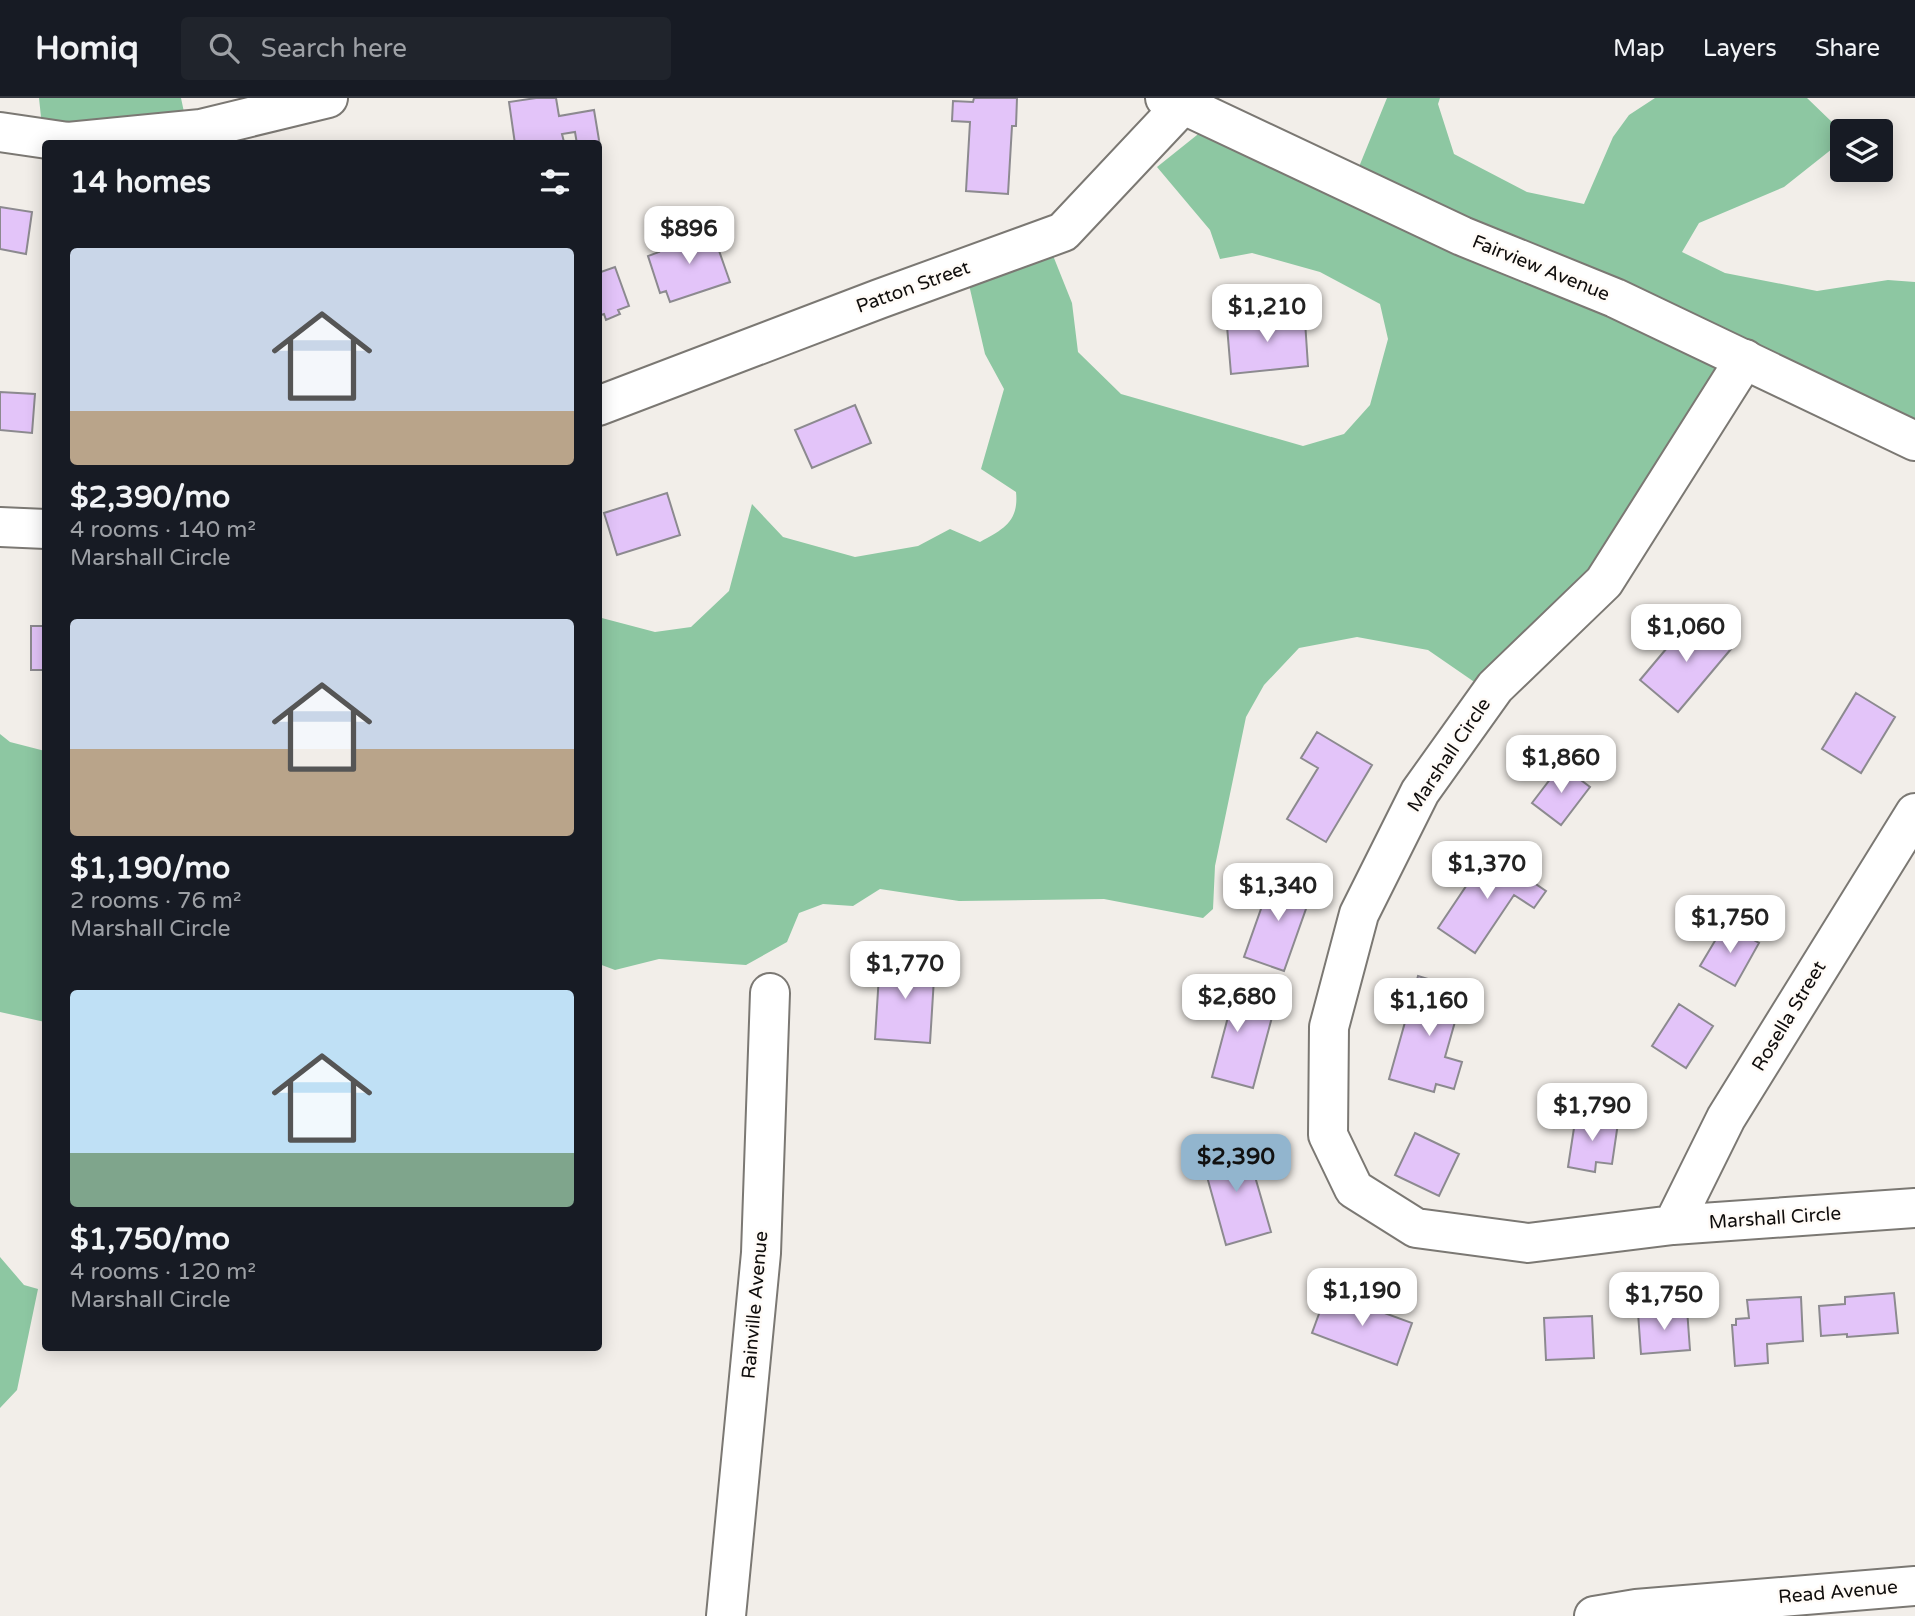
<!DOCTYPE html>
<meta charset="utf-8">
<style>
body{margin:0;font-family:"Varela Round",sans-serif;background:#20242c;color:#f1f3f6;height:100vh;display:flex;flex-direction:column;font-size:26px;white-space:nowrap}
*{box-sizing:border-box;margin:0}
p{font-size:23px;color:#9ea1a6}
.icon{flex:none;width:38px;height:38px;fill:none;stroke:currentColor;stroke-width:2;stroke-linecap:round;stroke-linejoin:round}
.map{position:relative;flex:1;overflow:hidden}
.sheet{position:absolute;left:42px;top:42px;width:560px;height:1211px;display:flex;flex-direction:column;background:#171b24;border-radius:7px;box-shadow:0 4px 18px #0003}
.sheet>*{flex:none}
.buttons{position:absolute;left:1830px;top:21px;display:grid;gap:14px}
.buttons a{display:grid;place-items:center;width:63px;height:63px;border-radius:7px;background:#171b24;box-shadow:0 4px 18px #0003;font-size:35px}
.price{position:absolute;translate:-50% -60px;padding:0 16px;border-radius:14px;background:#fff;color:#222;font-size:23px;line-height:46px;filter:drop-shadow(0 2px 4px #0008)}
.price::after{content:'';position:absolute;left:50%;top:42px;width:21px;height:16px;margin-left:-10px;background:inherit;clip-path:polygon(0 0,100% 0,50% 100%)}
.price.selected{background:#92b5ce;color:#111}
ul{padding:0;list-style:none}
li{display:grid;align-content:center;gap:14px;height:371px;padding:0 28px}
li span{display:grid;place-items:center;height:217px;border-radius:7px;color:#555}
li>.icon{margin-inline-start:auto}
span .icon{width:126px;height:126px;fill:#fffc;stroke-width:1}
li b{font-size:30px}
h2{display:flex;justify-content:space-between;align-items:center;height:84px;padding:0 28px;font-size:30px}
header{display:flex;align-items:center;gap:42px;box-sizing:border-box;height:98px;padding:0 35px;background:#171b24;border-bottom:2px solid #363941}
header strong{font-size:33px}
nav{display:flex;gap:38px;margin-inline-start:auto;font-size:24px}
.search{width:490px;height:63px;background:#20242c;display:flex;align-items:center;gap:18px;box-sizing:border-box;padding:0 24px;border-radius:7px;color:#9ea1a6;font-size:26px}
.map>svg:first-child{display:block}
</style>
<header>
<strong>Homiq</strong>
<div class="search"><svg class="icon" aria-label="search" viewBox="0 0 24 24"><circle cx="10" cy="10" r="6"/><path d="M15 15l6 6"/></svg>Search here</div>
<nav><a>Map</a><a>Layers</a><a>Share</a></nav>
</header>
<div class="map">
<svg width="1915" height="1518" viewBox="0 0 1915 1518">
<rect width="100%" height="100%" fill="#f2eee9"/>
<path fill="#8dc7a2" d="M39,0H181L188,33L43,38Z
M1153,0H1218L1209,25L1352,86L1387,0H1440L1438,6L1454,56L1527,94L1584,106L1613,39L1629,17L1655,0H1807L1834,26L1837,47L1784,89L1699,125L1682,154L1725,175L1817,193L1888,182L1915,184V342L1754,266L1607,489L1486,592L1428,552L1357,539L1299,550L1264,587L1246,619L1215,768L1213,811L1203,820L1104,801L959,803L880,791L853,808L823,806L799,815L787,844L746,867L659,861L615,872L599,866L598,519L655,534L691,529L729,493L752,406L783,439L855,459L918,448L950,431L980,444C1004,431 1019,423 1016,394L981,371L1004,291L985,256L967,178L1048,145L1072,205L1078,254L1121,296L1303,348L1344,336L1370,307L1388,241L1380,206L1320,174L1252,155L1220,161L1210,132L1157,69L1197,37L1205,27Z
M0,636L10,644L45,653V924L0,914Z
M0,1159L24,1187L38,1191L17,1292L0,1310Z"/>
<path fill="#e3c4f9" stroke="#8c8a8f" stroke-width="2" d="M536,0H556L559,18L594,12L600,48L598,46H577L575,34L562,36L564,44L515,46L509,4Z
M974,0H1017L1016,28H1012L1008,96L966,93L970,24L952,23L953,3L973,4Z
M0,109L32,114L26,156L0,151Z
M711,130L730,184L670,204L666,193L660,195L648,158L659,154L657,149Z
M615,169L629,208L618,212L620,216L606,222L604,216L598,218V175Z
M1283,214L1284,225L1305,223L1308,268L1231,276L1227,228L1249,226L1248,217Z
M0,294L35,296L32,335L0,332Z
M855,307L871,345L812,370L795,332Z
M667,395L680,437L617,457L604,415Z
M1693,519L1731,551L1678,614L1640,582Z
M31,528H46V572H31Z
M1856,595L1895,619L1861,675L1822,651Z
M1317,634L1372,667L1326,744L1287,721L1318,670L1301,660Z
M1561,667L1590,689L1561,727L1532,705Z
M1489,754L1546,793L1534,810L1514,797L1475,855L1438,830Z
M1273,777L1313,791L1284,873L1244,859Z
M1725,826L1759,845L1735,888L1700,868Z
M880,861L935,864L930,945L875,941Z
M1418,878L1464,892L1445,959L1462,964L1454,991L1436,986L1434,994L1389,981Z
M1196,887L1275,908L1253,990L1212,979L1228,919L1191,909Z
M1679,906L1713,928L1686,970L1652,948Z
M1576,1017L1618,1025L1612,1066L1596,1064L1595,1074L1568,1069Z
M1415,1035L1459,1056L1439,1098L1395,1077Z
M1245,1044L1271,1134L1226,1147L1201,1057Z
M1327,1194L1412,1225L1397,1267L1312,1235Z
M1894,1195L1898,1235L1847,1239V1236L1821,1238L1819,1208L1845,1206V1199Z
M1801,1199L1803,1243L1767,1246L1768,1265L1735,1268L1732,1227H1736V1221L1749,1220L1747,1202Z
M1687,1211L1690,1252L1641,1256L1638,1215Z
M1592,1218L1594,1260L1546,1262L1544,1220Z"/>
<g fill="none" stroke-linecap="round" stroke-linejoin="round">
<g stroke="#7b7873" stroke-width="42">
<path id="minor" d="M0,34L68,44L201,31L328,0
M1745,261L1604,484L1495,589L1420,694L1359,816L1329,929L1328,1037L1354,1091L1416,1130L1528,1145L1673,1127L1915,1110
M598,308L879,201L1063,134L1189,0
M0,429L46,431
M1673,1127L1726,1020L1915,715
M726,1518L761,1155L770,895"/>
</g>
<g stroke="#7b7873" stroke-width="42">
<path id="tertiary" d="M1594,1518L1636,1511L1915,1488"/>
</g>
<g stroke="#7b7873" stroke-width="42">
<path id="secondary" d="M1165,0L1184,7L1462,138L1615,200L1915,343"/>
</g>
<use href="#minor" stroke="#fff" stroke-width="38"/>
<use href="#tertiary" stroke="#fff" stroke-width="38"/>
<use href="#secondary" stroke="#fff" stroke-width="38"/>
</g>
<g text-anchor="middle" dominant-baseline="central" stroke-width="5" stroke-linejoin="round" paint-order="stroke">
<g font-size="19" fill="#0f0d0c" stroke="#fffbf7">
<text transform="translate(1541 170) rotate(22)">Fairview Avenue</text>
<text transform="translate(913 189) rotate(-20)">Patton Street</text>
<text transform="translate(1449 657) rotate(-56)">Marshall Circle</text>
<text transform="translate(1789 918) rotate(-59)">Rosella Street</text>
<text transform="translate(1775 1120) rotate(-4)">Marshall Circle</text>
<text transform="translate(755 1207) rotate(-85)">Rainville Avenue</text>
<text transform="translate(1838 1494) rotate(-5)">Read Avenue</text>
</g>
</g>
</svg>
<div class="buttons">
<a><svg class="icon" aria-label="layers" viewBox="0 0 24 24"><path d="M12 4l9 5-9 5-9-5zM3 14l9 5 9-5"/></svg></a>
</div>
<b class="price" style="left:689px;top:168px">$896</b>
<b class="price" style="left:1267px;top:246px">$1,210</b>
<b class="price" style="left:1686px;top:566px">$1,060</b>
<b class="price" style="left:1561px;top:697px">$1,860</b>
<b class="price" style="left:1487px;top:803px">$1,370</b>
<b class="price" style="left:1278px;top:825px">$1,340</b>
<b class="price" style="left:1730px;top:857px">$1,750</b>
<b class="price" style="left:905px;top:903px">$1,770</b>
<b class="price" style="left:1237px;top:936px">$2,680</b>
<b class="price" style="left:1429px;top:940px">$1,160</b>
<b class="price" style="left:1592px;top:1045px">$1,790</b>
<b class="price selected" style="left:1236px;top:1096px">$2,390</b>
<b class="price" style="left:1362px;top:1230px">$1,190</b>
<b class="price" style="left:1664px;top:1234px">$1,750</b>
<section class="sheet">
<h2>14 homes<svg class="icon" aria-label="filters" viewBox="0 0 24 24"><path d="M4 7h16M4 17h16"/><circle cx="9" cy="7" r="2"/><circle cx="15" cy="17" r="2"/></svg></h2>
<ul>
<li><span style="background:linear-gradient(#c9d6e8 75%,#b9a48a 0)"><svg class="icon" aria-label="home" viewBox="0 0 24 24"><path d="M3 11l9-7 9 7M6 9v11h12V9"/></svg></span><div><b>$2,390/mo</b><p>4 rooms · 140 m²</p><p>Marshall Circle</p></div></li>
<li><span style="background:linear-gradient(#c9d6e8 60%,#b9a48a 0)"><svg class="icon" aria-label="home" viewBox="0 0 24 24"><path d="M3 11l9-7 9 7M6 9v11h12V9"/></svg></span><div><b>$1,190/mo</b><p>2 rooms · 76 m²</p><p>Marshall Circle</p></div></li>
<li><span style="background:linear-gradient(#bfe0f5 75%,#7fa58c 0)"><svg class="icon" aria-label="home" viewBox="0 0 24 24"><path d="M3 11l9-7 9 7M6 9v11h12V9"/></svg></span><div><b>$1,750/mo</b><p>4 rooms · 120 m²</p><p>Marshall Circle</p></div></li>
</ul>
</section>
</div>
